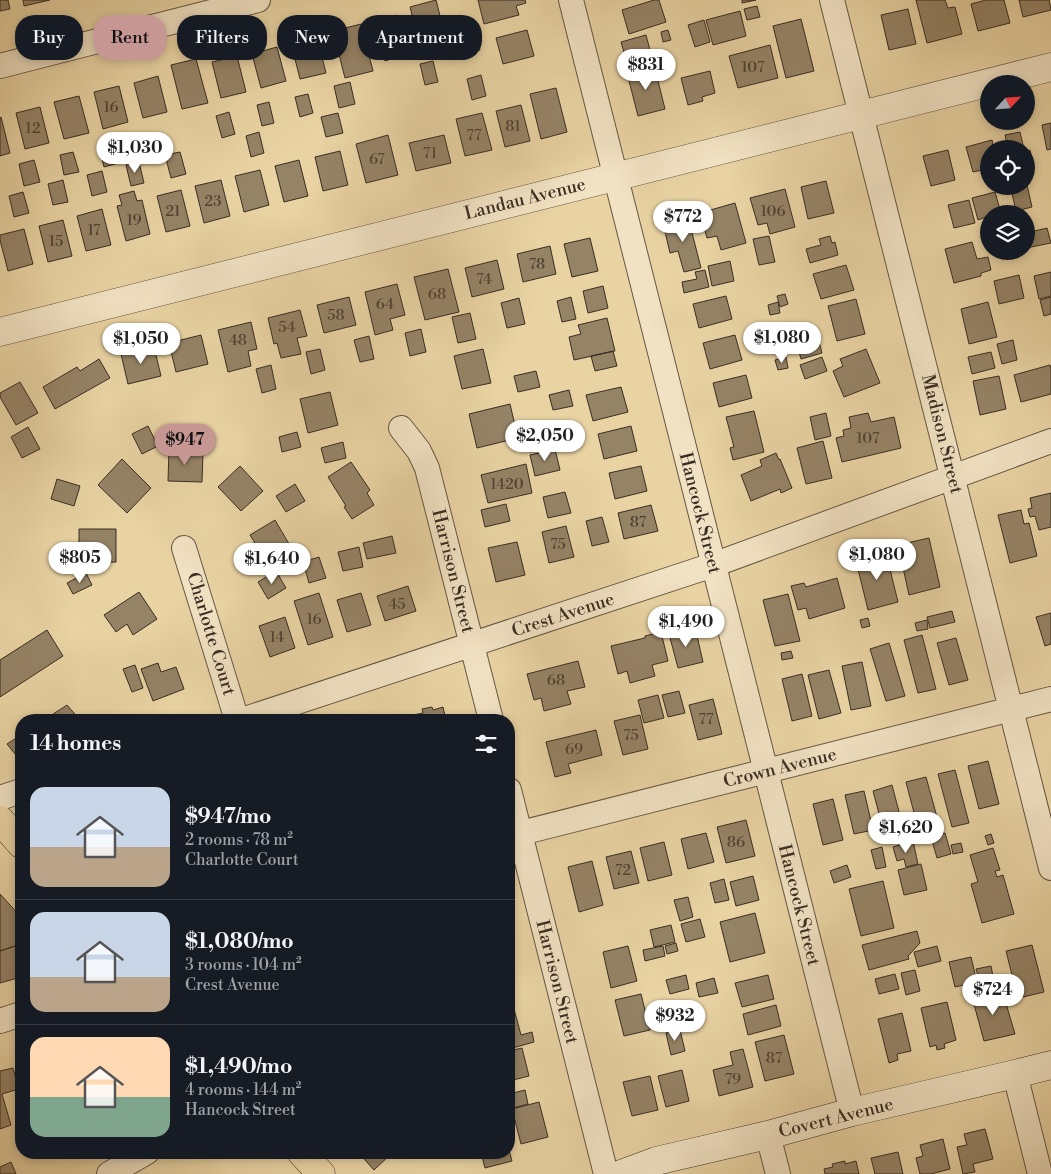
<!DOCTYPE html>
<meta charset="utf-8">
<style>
body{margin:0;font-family:"Libre Bodoni",serif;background:#20242c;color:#f1f3f6;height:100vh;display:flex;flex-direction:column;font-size:19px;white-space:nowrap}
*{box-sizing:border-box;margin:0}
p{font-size:16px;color:#9ea1a6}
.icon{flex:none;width:28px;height:28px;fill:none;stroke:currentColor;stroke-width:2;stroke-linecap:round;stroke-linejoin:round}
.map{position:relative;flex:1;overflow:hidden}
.panel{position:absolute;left:15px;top:714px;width:500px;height:445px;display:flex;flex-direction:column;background:#171b24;border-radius:20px;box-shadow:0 2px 8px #0003}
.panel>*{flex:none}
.top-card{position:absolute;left:15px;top:15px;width:500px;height:45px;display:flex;gap:10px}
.needle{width:32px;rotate:64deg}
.controls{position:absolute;left:980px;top:75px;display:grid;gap:10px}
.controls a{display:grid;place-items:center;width:55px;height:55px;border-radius:50%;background:#171b24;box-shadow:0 2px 8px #0003;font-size:25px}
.price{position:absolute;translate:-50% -42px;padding:0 11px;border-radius:18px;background:#fff;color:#222;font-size:16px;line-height:32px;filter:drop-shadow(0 1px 2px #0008)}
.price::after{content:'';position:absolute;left:50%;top:30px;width:15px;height:11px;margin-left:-8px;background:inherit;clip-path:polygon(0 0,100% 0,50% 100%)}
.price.current{background:#c59692;color:#111}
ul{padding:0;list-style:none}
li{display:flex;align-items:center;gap:15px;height:125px;padding:0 15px}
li+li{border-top:1px solid #363941}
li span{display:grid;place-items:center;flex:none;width:140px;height:100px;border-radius:15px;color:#555}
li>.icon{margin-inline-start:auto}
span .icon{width:60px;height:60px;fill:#fffc;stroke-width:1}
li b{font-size:21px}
h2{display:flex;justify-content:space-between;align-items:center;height:60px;padding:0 15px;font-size:21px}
.chip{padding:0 18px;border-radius:20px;background:#171b24;box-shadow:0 2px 8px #0003;font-size:18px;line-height:45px}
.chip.current{background:#c59692;color:#111}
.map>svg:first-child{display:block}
</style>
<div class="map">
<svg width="1051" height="1174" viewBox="0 0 1051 1174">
<rect width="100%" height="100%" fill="#e9d3a3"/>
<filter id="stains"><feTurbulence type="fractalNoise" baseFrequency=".004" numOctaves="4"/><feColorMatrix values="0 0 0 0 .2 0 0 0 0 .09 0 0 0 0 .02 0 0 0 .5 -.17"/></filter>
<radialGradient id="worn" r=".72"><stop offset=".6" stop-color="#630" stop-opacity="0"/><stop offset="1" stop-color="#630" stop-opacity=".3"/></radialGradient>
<path fill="#958366" stroke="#392d23" d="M0,0H8L10,9L0,11Z
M23,0H50L24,6Z
M436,0L448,47L422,54L410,7Z
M478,0H525L526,3L516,6L519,15L484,24Z
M654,0H659L666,22L629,34L622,10Z
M742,0H756L742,3Z
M916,0H945L948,8L955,7L962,34L927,43Z
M986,0H1004L1010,23L978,31L971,4Z
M1019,0H1049L1051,10L1023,17Z
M757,6L760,17L747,20L744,9Z
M908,9L916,44L889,50L881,15Z
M740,11L746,36L713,45L706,20Z
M397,15L405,45L391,48L394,58L385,61L374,21Z
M801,19L814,71L786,78L773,26Z
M704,20L710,42L695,47L688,25Z
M361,24L373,71L345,78L333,31Z
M527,30L534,56L503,64L496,38Z
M668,30L671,40L663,42L661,32Z
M476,35L480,50L459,55L455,41Z
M646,35L650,50L625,56L621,42Z
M317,37L326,73L300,79L291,43Z
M770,45L778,78L738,88L729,56Z
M277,47L286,81L261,88L252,54Z
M237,56L246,92L221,98L212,62Z
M196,59L208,103L182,109L171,65Z
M433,61L438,82L425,85L420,64Z
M654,65L665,109L638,116L627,73Z
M710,71L715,93L702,97L703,101L688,105L681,78Z
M481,75L486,96L472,100L467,79Z
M158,76L167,112L143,118L134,83Z
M350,82L355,104L339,108L334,86Z
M119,86L128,122L103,129L94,92Z
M556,88L567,132L541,139L530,94Z
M308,94L313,113L300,117L295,97Z
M79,96L89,133L64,139L54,102Z
M269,102L274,123L262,126L257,105Z
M521,105L530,141L505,147L496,111Z
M40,107L49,143L25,149L16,113Z
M229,112L235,134L222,138L216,116Z
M338,113L343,133L326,137L321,117Z
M482,113L492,150L465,156L456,119Z
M1,117L10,153L0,156V118Z
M1051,123V149L1047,150L1042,125Z
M259,132L264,153L251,157L246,136Z
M1020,132L1024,149H1008L1005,135Z
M388,135L398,175L366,183L356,144Z
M444,135L451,163L416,171L409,143Z
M992,140L994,149H989V181L985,182L982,170L973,172L966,147Z
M121,141L126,161L104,167L99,147Z
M948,150L955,180L931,186L923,156Z
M1030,150L1034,167L1026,169V151Z
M340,151L348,185L323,191L315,157Z
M73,152L79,172L64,175L60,155Z
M180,152L186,174L171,178L165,155Z
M34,160L40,182L24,186L19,164Z
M299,160L308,196L284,202L275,166Z
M139,162L144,183L131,186L126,165Z
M260,170L269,205L244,212L235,176Z
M102,171L107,192L92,196L87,175Z
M63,180L68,202L53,205L48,184Z
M221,180L230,216L204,223L195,186Z
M826,181L834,213L808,219L801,187Z
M1027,185L1032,207L1016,211L1011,189Z
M785,189L795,227L770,234L767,223L758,225L750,198Z
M181,190L190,226L166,232L157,196Z
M134,191L137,201L142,200L150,234L126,241L117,206L122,205L119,195Z
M23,192L29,213L14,217L9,196Z
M995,192L1001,213L989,214V216L978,220L972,198Z
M969,200L975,223L954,228L948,205Z
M735,203L746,243L721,250L717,236L707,238L700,213Z
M102,209L111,245L86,251L77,216Z
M688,217L701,268L684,272L678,251L670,253L663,223Z
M63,220L72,256L48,262L39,226Z
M1047,228L1051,243L1026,248V233Z
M24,229L33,264L8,271L0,240V235Z
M769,236L775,262L759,265L753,239Z
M830,236L832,243L835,242L838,255L810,263L806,249L821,245L819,239Z
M590,238L598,271L572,277L564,244Z
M972,242L977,259L988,257L991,270L981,273V276L954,283L945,249Z
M550,246L556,274L523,282L517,254Z
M497,260L504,289L472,297L465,268Z
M730,261L734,281L712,286L708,266Z
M846,265L854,290L821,299L813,274Z
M448,269L459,312L425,320L414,277Z
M705,270L709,287L684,293L682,282L697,279L695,272Z
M1051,272V296L1039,299L1034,276Z
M1019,275L1024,298L999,304L994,281Z
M397,284L405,315L390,319L393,330L375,335L365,292Z
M603,286L608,308L588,313L583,291Z
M785,294L788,304L780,307L777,296Z
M726,296L732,319L699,328L693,304Z
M349,297L356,325L324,333L317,305Z
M571,297L576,319L562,322L557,301Z
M1051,297V314L1044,316L1040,300Z
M519,298L525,324L507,328L501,303Z
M856,299L865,334L837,341L828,306Z
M778,302L780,313L770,315L768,305Z
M988,302L997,337L969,344L961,309Z
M300,310L307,336L297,338L301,354L281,358L277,343L274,344L268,318Z
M470,313L476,339L458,343L452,317Z
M607,318L615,351L574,360L569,337L581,334L578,325Z
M251,322L257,349L248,351L251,366L228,372L218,330Z
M421,329L426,352L410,356L405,333Z
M201,335L208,364L176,372L169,343Z
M735,335L742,360L710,369L703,343Z
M369,336L374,359L360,362L354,340Z
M818,338L822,353L801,359L797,345Z
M1013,340L1017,360L1002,364L997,344Z
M154,347L161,376L128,384L121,354Z
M320,349L325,370L311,374L306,352Z
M483,349L491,383L462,389L454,356Z
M866,349L880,383L844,397L833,371L843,366L840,359Z
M613,351L617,366L595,371L591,356Z
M991,352L995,368L972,374L968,357Z
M786,357L788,368L778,370L775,360Z
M822,357L827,371L805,379L800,365Z
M99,359L110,378L55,409L43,387L77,367L80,371Z
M271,365L276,389L262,393L256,369Z
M1050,365L1051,369V394L1021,402L1014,375Z
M536,371L540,387L518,392L514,376Z
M746,375L752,398L719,407L713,383Z
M999,376L1006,409L980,415L973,381Z
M20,382L38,413L16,425L0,397V393Z
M621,387L628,412L593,421L586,395Z
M569,390L573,406L553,410L549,395Z
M330,392L338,425L308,433L300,399Z
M510,404L518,438L477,448L469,414Z
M754,411L764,452L733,460L730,448L734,447L726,417Z
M826,413L831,436L815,440L810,417Z
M868,413L871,422L894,417L901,448L842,462L836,438L844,436L843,430L851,428L849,417Z
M148,426L158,446L142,454L132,434Z
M549,426L554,446L530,452L525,432Z
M631,426L637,451L604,459L598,434Z
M28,427L40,449L22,458L11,437Z
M297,432L301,447L282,452L279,437Z
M823,441L832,478L806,484L797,448Z
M343,442L346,458L325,463L321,448Z
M555,449L560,470L535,476L530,455Z
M169,450L203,452L202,482L168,481Z
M776,453L779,460L780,459L792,488L781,493L780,489L751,501L741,475L762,466L760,460Z
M122,459L151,488L127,513L98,485Z
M351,462L370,490L367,493L374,505L352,519L344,507L346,506L328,477Z
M526,464L532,493L488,503L481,475Z
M240,466L263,491L241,511L218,487Z
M641,466L647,491L615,499L609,473Z
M57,479L80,486L74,506L51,499Z
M295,484L305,501L286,512L276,496Z
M565,492L571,513L548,518L543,497Z
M1051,493V527L1039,530L1035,516L1030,517L1028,509L1032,508L1030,498Z
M506,504L510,521L485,527L481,510Z
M651,505L658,531L624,539L618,513Z
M1021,510L1024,524L1029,523L1037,556L1010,563L998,515Z
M602,517L609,542L592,546L586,521Z
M275,520L292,549L268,564L250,535Z
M566,526L574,557L549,563L542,532Z
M79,529H116V562L87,563V556H79Z
M392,536L396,553L367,559L363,543Z
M929,538L940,587L909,595L898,545Z
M517,542L525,575L496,582L488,548Z
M359,547L363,567L343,571L338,552Z
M886,553L898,602L868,610L856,561Z
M319,557L326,578L309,583L303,562Z
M276,571L286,588L268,599L258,582Z
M86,573L92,585L73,594L67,583Z
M837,578L845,608L809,619L806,608L798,610L791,586L804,583L806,587Z
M408,586L416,611L385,621L377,596Z
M139,592L157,619L133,635L127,624L116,632L104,615Z
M319,593L333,637L308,645L294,601Z
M361,593L371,625L347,632L337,600Z
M788,594L800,641L775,646L763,600Z
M952,611L955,622L930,628L927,617Z
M1051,613V644L1045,646L1036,617Z
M285,617L295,648L270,657L259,626Z
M868,618L870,626L862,628L860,620Z
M927,620L928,629L917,631L915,623Z
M695,627L703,662L678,668L669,634Z
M47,630L63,656L0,697V660Z
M661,632L668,661L652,665L655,676L630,683L627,671L618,674L611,646L645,638V636Z
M922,635L936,689L918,693L904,640Z
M956,638L968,680L949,685L937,643Z
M889,643L905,696L886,701L870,649Z
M791,651L793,658L782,660L781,653Z
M578,661L585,687L567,691L571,704L544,711L541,698L534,700L527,674Z
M862,662L871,706L851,710L842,666Z
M158,663L161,672L176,667L184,689L153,701L141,669Z
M135,665L143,688L132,692L123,669Z
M829,670L841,713L819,719L808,675Z
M802,674L812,716L792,721L782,679Z
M679,691L685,713L668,717L662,695Z
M658,695L664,718L644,723L638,700Z
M713,699L722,734L698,740L689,705Z
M67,705L80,720H44Z
M432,707L433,710L443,707L446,720H414L413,715L423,713L422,709Z
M640,715L648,749L623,755L614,721Z
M596,730L602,755L568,764L571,773L555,777L546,742Z
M21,735V756L16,755L7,744Z
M988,761L999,804L979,809L968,766Z
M955,770L969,823L952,827L938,774Z
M926,777L937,817L931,819L934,828L919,832L906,782Z
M892,785L903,827H900L903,835L886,840L873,791Z
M864,791L873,830L854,834L845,795Z
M833,799L843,840L823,845L813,804Z
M746,820L755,856L726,863L717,827Z
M706,833L714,862L688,869L681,839Z
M945,833L951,854L937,858L931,837Z
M991,834L994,843L988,845L985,836Z
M913,841L918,864L906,867L904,859L897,861L893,847Z
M664,842L672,875L648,881L640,848Z
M961,843L963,852L953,854L951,845Z
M882,847L886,867L876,869L871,850Z
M993,848L1000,870L995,871L997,877L1003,875L1014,914L982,923L971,884L978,882L970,855Z
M631,851L639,883L614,889L606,857Z
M592,861L603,905L579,912L568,867Z
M921,864L927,890L904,895L898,870Z
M847,865L851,877L834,883L830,871Z
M753,876L759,900L736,906L730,882Z
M724,879L729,900L715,903L710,883Z
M883,881L894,928L861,936L849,889Z
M0,894L21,917V944L0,951Z
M688,897L693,917L680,921L674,900Z
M755,913L765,953L730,962L720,922Z
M700,919L705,937L686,942L681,924Z
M671,925L675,942L654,947L650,930Z
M917,931L920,943L908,956L909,959L869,970L862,945Z
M676,943L678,951L667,954L665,946Z
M21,944V977L0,983V951Z
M1032,945L1044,992L1023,997L1020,985L1015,987L1006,951Z
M628,946L637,981L611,988L603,952Z
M663,946L665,956L645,961L643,950Z
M937,946L941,961L918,967L914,952Z
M971,957L977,982L955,987L949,962Z
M991,966L993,976L979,979L976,969Z
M915,970L920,991L906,995L901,973Z
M895,974L899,989L879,994L875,979Z
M686,975L689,989L670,994L666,980Z
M768,975L774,999L742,1007L735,983Z
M714,978L718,993L699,997L696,983Z
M509,982L512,996L509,997Z
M1002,990L1015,1034L984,1041L972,997Z
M641,994L650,1030L624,1036L615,1000Z
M947,1002L956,1040L944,1044L945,1048L937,1050L936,1045L930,1047L921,1008Z
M776,1005L781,1026L748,1035L743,1014Z
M514,1009L521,1035L532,1032L534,1042L509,1049V1011Z
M902,1013L911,1051L897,1054L898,1060L889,1063L878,1019Z
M680,1030L685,1051L671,1055L666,1033Z
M784,1035L794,1074L765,1081L755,1042Z
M522,1048L529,1076L509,1081V1051Z
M743,1049L753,1087L719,1096L713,1070L733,1065L730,1052Z
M13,1068L19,1089L2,1094L11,1125L0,1129V1071Z
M682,1070L689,1101L666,1107L658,1076Z
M650,1076L658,1110L632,1116L623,1082Z
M525,1090L528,1104L509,1109V1094Z
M539,1102L548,1137L521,1144L512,1109Z
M985,1129L993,1159L973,1164L975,1172L963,1174L957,1147L967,1145L964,1134Z
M943,1139L950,1169L931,1174H920L916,1158L923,1156L920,1145Z
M509,1150L512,1161L485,1168L481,1152H509Z
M358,1152H393L374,1170Z
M898,1152L903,1174H875L871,1158Z
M845,1161V1164L856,1161L859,1174H825L824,1169L833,1167L832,1164Z
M11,1162L16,1174H0V1167Z"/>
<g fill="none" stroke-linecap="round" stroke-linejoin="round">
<g stroke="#655643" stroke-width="26">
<path id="minor" d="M571,0L852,1112
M832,0L1051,868
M0,66L258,0
M401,428L419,451L427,468L491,720
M184,548L237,720
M242,720L713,565L1051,441
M509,790L606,1174
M0,798L21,791
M509,836L1051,699
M0,1021L21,1014
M1015,1074L1040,1174
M768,1135L778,1174
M109,1174L147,1152"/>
</g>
<g stroke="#655643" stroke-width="29">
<path id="tertiary" d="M0,332L1051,67"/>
</g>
<g stroke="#392d23" stroke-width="29">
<path id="secondary" d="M621,1174L656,1161L768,1135L852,1112L1015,1074L1051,1065"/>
</g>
<g stroke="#392d23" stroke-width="29">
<path id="primary" d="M0,820L21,844
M301,1152L321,1174"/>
</g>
<use href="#minor" stroke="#f1e2c3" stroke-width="24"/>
<use href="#tertiary" stroke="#f1e2c3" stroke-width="28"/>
<use href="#secondary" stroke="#f1e2c3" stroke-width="28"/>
<use href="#primary" stroke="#e9d3a3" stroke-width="28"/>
</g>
<g text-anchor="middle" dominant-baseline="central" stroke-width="4" stroke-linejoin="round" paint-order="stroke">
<g font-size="15" fill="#504234">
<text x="753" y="67">107</text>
<text x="111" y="107">16</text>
<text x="513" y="126">81</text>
<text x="33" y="128">12</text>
<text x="474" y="135">77</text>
<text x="430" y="153">71</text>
<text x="377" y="159">67</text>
<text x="213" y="201">23</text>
<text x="173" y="211">21</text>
<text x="773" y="211">106</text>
<text x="134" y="220">19</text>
<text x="94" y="230">17</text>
<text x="56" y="241">15</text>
<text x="537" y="264">78</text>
<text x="484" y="279">74</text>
<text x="437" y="294">68</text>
<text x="385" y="304">64</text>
<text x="336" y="315">58</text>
<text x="287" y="327">54</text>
<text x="238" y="340">48</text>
<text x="868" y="438">107</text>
<text x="507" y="484">1420</text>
<text x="638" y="522">87</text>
<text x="558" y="544">75</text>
<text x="397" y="604">45</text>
<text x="314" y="619">16</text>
<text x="277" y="637">14</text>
<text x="556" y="680">68</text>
<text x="706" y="719">77</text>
<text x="631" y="735">75</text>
<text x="574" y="749">69</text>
<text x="736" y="842">86</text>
<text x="623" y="870">72</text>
<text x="774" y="1058">87</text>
<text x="733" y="1079">79</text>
</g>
<g font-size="18" fill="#392d23" stroke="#f1e2c3">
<text transform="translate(525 199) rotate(-14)">Landau Avenue</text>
<text transform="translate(942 434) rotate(76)">Madison Street</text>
<text transform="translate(700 513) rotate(76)">Hancock Street</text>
<text transform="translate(453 571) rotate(76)">Harrison Street</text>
<text transform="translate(563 615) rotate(-18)">Crest Avenue</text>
<text transform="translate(211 634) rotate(73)">Charlotte Court</text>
<text transform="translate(780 768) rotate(-14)">Crown Avenue</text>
<text transform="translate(799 905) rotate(76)">Hancock Street</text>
<text transform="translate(557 982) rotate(76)">Harrison Street</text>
<text transform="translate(836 1118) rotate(-14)">Covert Avenue</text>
</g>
</g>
<rect width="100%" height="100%" filter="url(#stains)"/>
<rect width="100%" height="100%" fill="url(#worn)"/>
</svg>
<div class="controls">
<a><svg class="needle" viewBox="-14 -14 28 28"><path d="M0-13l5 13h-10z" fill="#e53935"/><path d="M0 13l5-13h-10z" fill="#9ea1a6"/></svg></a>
<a><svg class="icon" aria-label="locate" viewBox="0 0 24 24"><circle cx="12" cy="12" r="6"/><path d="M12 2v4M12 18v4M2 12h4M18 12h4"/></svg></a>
<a><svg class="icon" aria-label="layers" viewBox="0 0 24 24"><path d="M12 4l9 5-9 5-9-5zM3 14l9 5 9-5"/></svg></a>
</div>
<b class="price" style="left:646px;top:91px">$831</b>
<b class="price" style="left:135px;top:174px">$1,030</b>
<b class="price" style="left:683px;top:243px">$772</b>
<b class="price" style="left:782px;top:364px">$1,080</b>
<b class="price" style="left:141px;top:365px">$1,050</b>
<b class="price" style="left:545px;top:462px">$2,050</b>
<b class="price current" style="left:185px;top:466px">$947</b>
<b class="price" style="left:877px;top:581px">$1,080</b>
<b class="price" style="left:80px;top:584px">$805</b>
<b class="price" style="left:272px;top:585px">$1,640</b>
<b class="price" style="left:686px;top:648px">$1,490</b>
<b class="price" style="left:906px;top:854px">$1,620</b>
<b class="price" style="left:993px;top:1016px">$724</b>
<b class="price" style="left:675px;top:1042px">$932</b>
<div class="top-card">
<a class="chip">Buy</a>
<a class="chip current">Rent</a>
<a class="chip">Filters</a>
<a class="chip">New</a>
<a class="chip">Apartment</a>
</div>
<section class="panel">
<h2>14 homes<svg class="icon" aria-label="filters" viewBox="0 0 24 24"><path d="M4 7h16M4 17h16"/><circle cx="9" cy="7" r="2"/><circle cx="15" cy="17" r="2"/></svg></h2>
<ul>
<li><span style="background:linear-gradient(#c9d6e8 60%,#b9a48a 0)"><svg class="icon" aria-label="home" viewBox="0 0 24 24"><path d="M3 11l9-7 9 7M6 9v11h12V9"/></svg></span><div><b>$947/mo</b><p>2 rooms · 78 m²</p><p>Charlotte Court</p></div></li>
<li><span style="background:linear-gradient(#c9d6e8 65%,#b9a48a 0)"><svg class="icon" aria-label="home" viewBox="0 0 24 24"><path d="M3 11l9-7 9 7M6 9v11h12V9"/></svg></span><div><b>$1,080/mo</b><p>3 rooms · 104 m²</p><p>Crest Avenue</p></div></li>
<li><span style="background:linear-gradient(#ffd9b3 60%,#7fa58c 0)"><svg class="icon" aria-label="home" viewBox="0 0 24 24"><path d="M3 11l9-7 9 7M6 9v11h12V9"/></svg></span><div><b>$1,490/mo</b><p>4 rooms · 144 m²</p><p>Hancock Street</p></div></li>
</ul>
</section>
</div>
